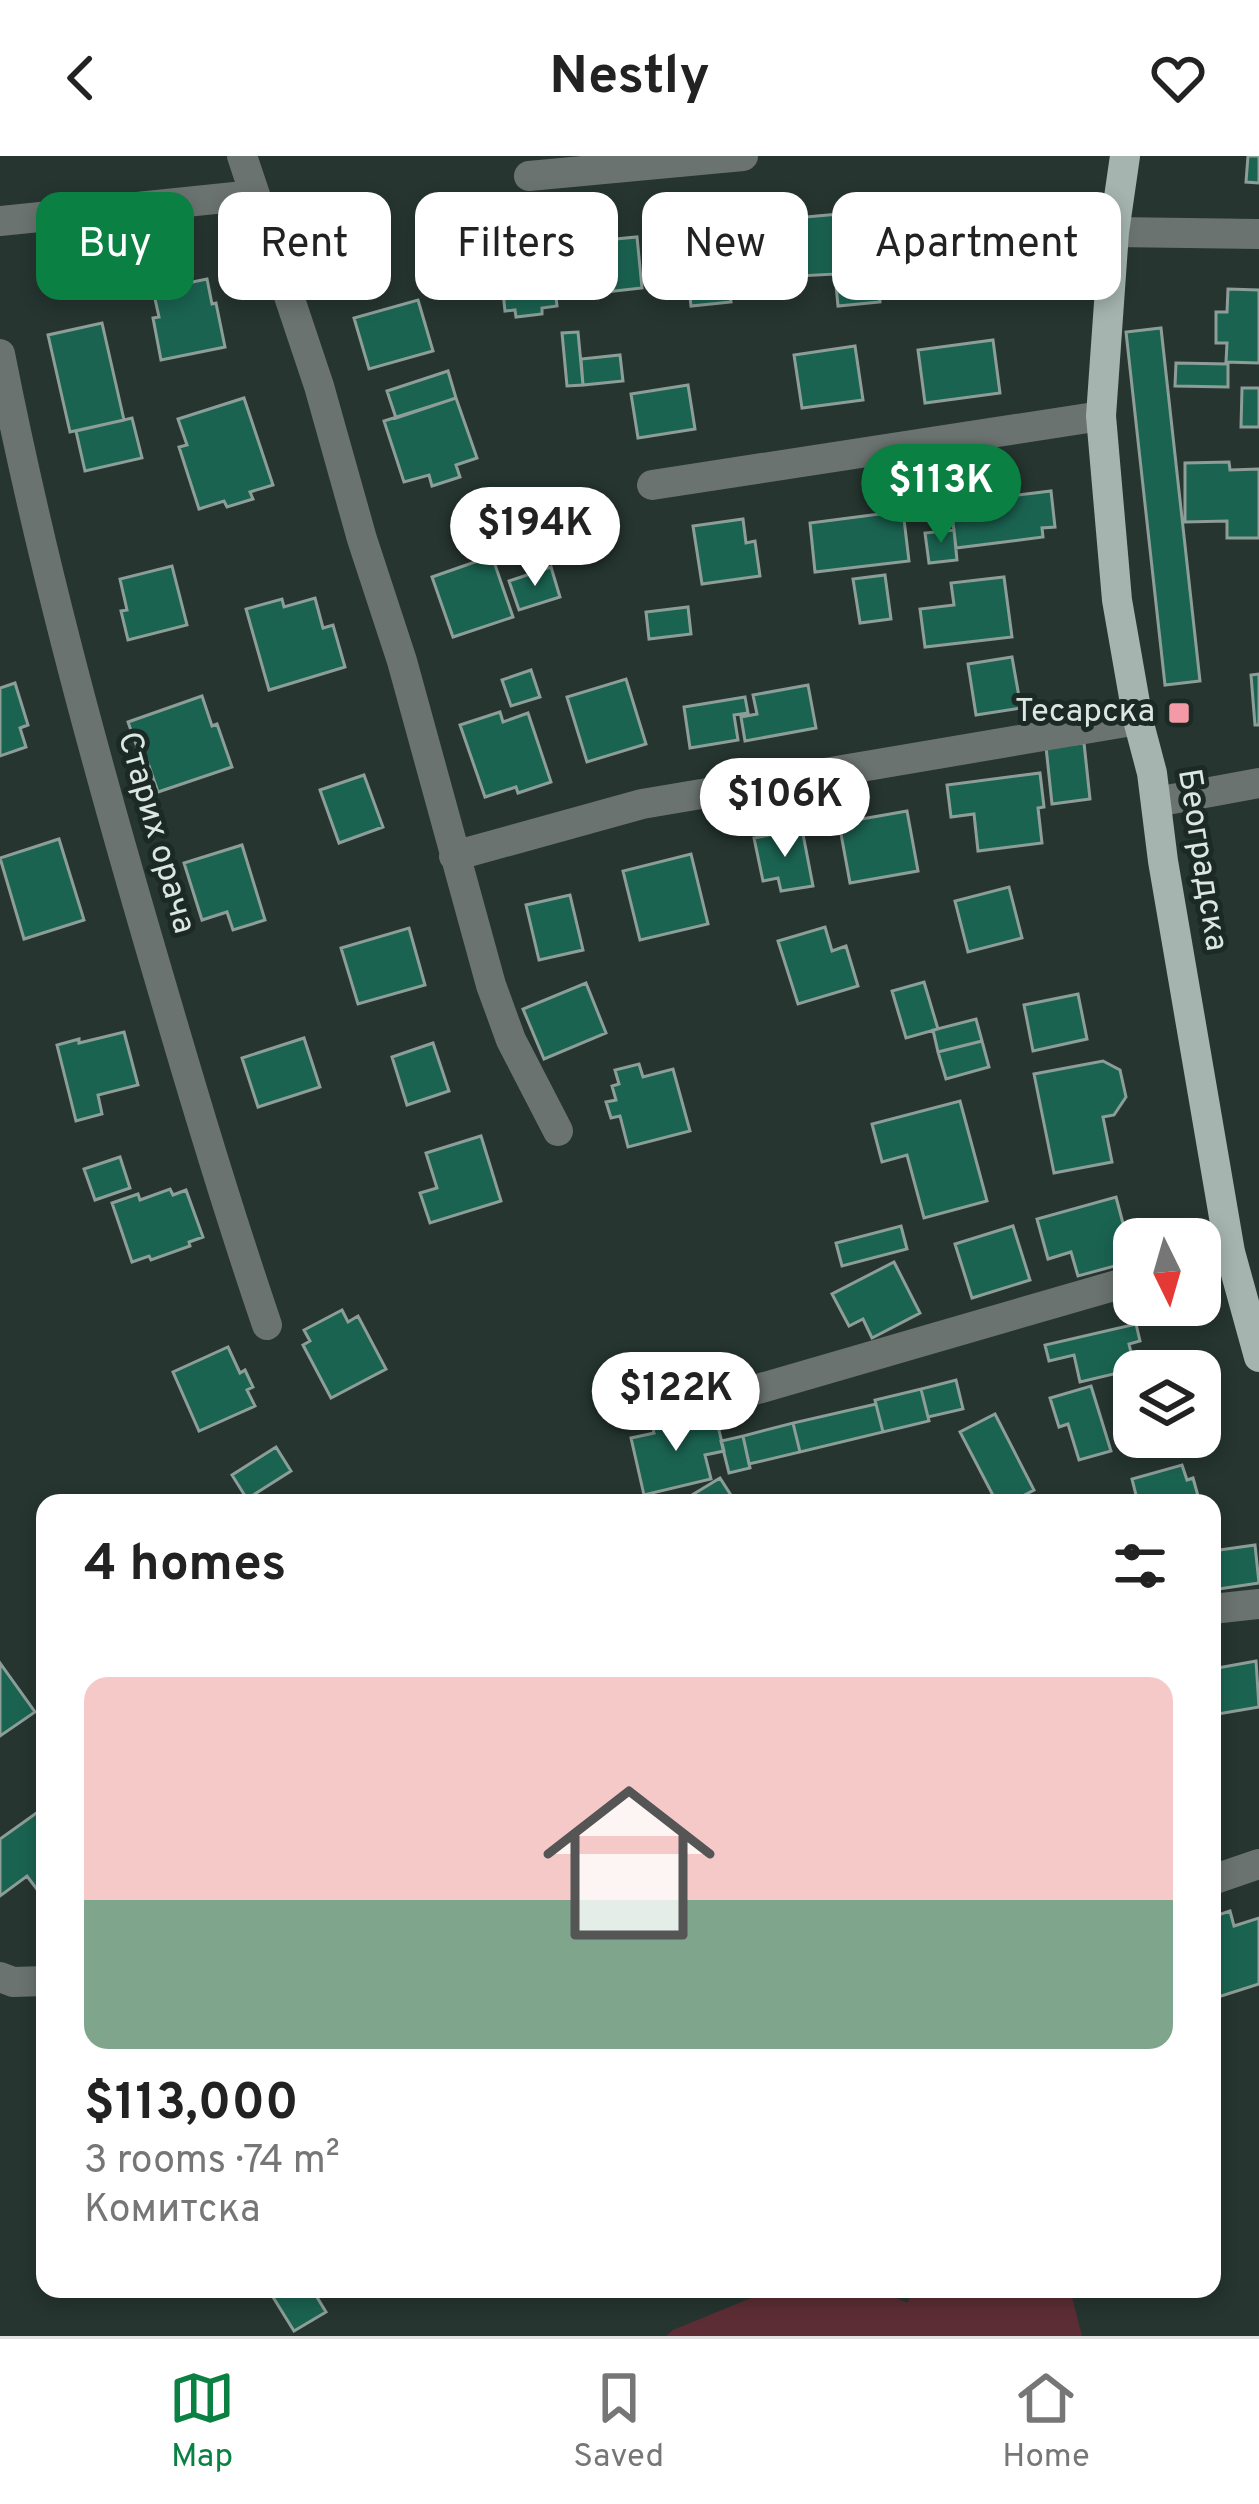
<!DOCTYPE html>
<meta charset="utf-8">
<style>
body{margin:0;font-family:Overpass,sans-serif;background:#f6f6f6;color:#222;height:100vh;display:flex;flex-direction:column;font-size:45px;white-space:nowrap}
*{box-sizing:border-box;margin:0}
p{font-size:39px;color:#767676}
.icon{flex:none;width:66px;height:66px;fill:none;stroke:currentColor;stroke-width:2;stroke-linecap:round;stroke-linejoin:round}
.map{position:relative;flex:1;overflow:hidden}
.drawer{position:absolute;left:36px;top:1338px;width:1185px;height:804px;display:flex;flex-direction:column;background:#fff;border-radius:24px;box-shadow:0 6px 18px #0003}
.drawer>*{flex:none}
.hud{position:absolute;left:36px;top:36px;width:1188px;height:108px;display:flex;gap:24px}
.needle{width:78px;rotate:175deg}
.buttons{position:absolute;left:1113px;top:1062px;display:grid;gap:24px}
.buttons a{display:grid;place-items:center;width:108px;height:108px;border-radius:24px;background:#fff;box-shadow:0 6px 18px #0003;font-size:60px}
.price{position:absolute;translate:-50% -102px;padding:0 27px;border-radius:42px;background:#fff;color:#222;font-size:39px;line-height:78px;filter:drop-shadow(0 3px 6px #0008)}
.price::after{content:'';position:absolute;left:50%;top:72px;width:36px;height:27px;margin-left:-18px;background:inherit;clip-path:polygon(0 0,100% 0,50% 100%)}
.price.on{background:#0b8043;color:#fff}
ul{padding:0;list-style:none}
li{display:grid;align-content:center;gap:24px;height:636px;padding:0 48px}
li+li{border-top:3px solid #e0e0e0}
li span{display:grid;place-items:center;height:372px;border-radius:24px;color:#555}
li>.icon{margin-inline-start:auto}
span .icon{width:216px;height:216px;fill:#fffc;stroke-width:1}
li b{font-size:51px}
h2{display:flex;justify-content:space-between;align-items:center;height:144px;padding:0 48px;font-size:51px}
.chip{padding:0 42px;border-radius:24px;background:#fff;box-shadow:0 6px 18px #0003;font-size:42px;line-height:108px}
.chip.on{background:#0b8043;color:#fff}
header{display:flex;justify-content:space-between;align-items:center;height:156px;padding:0 48px;background:#fff;font-size:54px;font-weight:700}
.tabs{display:flex;justify-content:space-around;align-items:center;height:168px;border-top:3px solid #e0e0e0;background:#fff;font-size:33px;color:#767676}
.tabs a{display:grid;justify-items:center;gap:6px}
.tabs .on{color:#0b8043}
.map>svg:first-child{display:block}
</style>
<header><svg class="icon" aria-label="back" viewBox="0 0 24 24"><path d="M15 5l-7 7 7 7"/></svg>Nestly<svg class="icon" aria-label="heart" viewBox="0 0 24 24"><path d="M12 20l-8-8c-3-5 5-10 8-4 3-6 11-1 8 4z"/></svg></header>
<div class="map">
<svg width="1259" height="2180" viewBox="0 0 1259 2180">
<rect width="100%" height="100%" fill="#263530"/>
<path fill="#5d2d35" d="M773,2133H875L908,2147L911,2133H1070L1082,2180H666L673,2174Z"/>
<path fill="#1b6351" stroke="#8d9e98" stroke-width="3" d="M1248,0H1259V27L1246,26Z
M992,45L995,93L936,97L933,49Z
M873,55L880,146L838,150L835,118L799,120L794,62Z
M747,70L754,138L730,140L731,146L691,150L683,77Z
M637,81L642,132L578,139L573,87Z
M551,93L557,150L542,152V158L516,161L515,154L505,155L499,98Z
M207,123L212,148L216,147L225,191L161,204L153,162L159,161L153,134Z
M1228,133L1259,134V207L1226,206L1227,187H1216V156H1227Z
M418,144L433,195L369,213L354,162Z
M102,167L124,264L70,276L48,179Z
M1161,172L1200,525L1165,529L1126,176Z
M578,176L583,229L567,230L562,177Z
M993,184L1000,237L925,247L918,194Z
M855,190L863,244L802,252L794,199Z
M620,199L623,225L583,229L581,203Z
M1176,207L1228,208V231L1175,230Z
M448,215L456,242L396,262L387,235Z
M688,229L695,273L638,282L631,238Z
M1242,232H1259V271H1241Z
M244,242L273,329L250,336L253,343L227,351L224,345L199,353L179,291L187,289L178,263Z
M456,242L477,302L456,309L460,321L432,330L429,319L404,326L384,265Z
M132,262L142,302L85,315L76,275Z
M984,300L987,328L1007,325L1009,340L1051,335L1055,371L1042,372L1043,381L956,392L949,333L929,336L926,307Z
M1229,306L1230,314L1259,313V382H1227V365L1185,366V307Z
M903,355L909,405L815,416L810,367Z
M743,363L746,387L755,385L760,420L702,428L693,370Z
M954,374L957,404L929,407L925,377Z
M492,400L513,461L453,481L432,421Z
M172,410L187,469L128,484L121,455L127,454L120,423Z
M551,411L560,441L519,454L509,425Z
M885,419L891,463L860,467L853,423Z
M1004,421L1012,481L925,491L920,453L954,449L951,427Z
M315,442L323,472L333,469L345,511L269,534L246,453L282,443L284,451Z
M688,451L691,478L649,483L646,456Z
M1012,501L1021,552L976,559L968,508Z
M531,514L540,541L511,550L502,524Z
M1259,518V569H1255L1251,519Z
M626,523L646,588L587,606L567,541Z
M15,527L28,569L20,572L26,591L0,600V532Z
M808,529L816,572L745,585L741,561L757,558L753,539Z
M202,540L212,570L217,568L232,611L158,636L147,604L142,605L128,566Z
M745,541L748,557L734,559L738,584L690,592L684,551Z
M500,556L503,566L528,557L551,626L518,637L516,631L485,641L460,569Z
M1084,587L1090,643L1052,648L1046,591Z
M1040,617L1044,651L1038,652L1042,687L978,695L974,658L951,661L947,629Z
M364,619L383,671L339,687L320,634Z
M907,655L918,715L850,727L839,667Z
M802,673L813,730L781,735L778,722L763,725L754,682Z
M59,683L84,764L24,783L0,702Z
M242,689L265,764L233,774L227,756L202,764L184,707Z
M691,698L708,768L640,784L623,715Z
M1009,731L1022,782L968,796L955,745Z
M570,739L583,794L539,804L526,749Z
M825,771L832,795L846,790L858,830L798,848L778,785Z
M409,772L425,829L358,848L341,792Z
M924,826L938,873L906,882L892,835Z
M586,827L606,877L544,903L523,853Z
M1078,838L1087,883L1033,895L1024,849Z
M976,863L982,885L938,896L933,874Z
M124,876L138,929L98,939L102,958L76,965L57,889L79,883V887Z
M304,882L320,931L258,951L242,902Z
M982,885L989,911L946,923L938,896Z
M433,887L449,935L407,949L392,901Z
M1103,905L1120,914L1126,941L1114,959L1103,961L1112,1006L1054,1017L1034,918Z
M639,908L643,921L673,913L690,975L628,991L620,960L611,962L606,946L616,944L612,930L619,928L615,914Z
M960,945L987,1045L924,1062L907,999L882,1006L872,968Z
M481,980L501,1045L430,1067L420,1037L437,1032L426,997Z
M120,1001L130,1032L95,1044L84,1013Z
M170,1033L173,1039L186,1034L203,1081L189,1086L190,1090L151,1104L149,1100L132,1106L112,1047L138,1038L140,1044Z
M1116,1041L1133,1105L1078,1120L1071,1096L1048,1103L1037,1063Z
M901,1070L907,1093L842,1110L836,1087Z
M1013,1070L1030,1124L972,1142L955,1088Z
M894,1106L920,1157L872,1182L863,1163L849,1170L832,1138Z
M1134,1149H1183L1136,1159Z
M342,1154L348,1166L358,1160L386,1213L331,1242L303,1189L310,1185L304,1174Z
M1136,1168L1140,1185L1129,1188L1135,1213L1080,1226L1074,1199L1049,1205L1045,1189Z
M228,1191L240,1217L245,1214L253,1231L247,1234L255,1250L199,1275L173,1216Z
M956,1224L963,1253L928,1261L921,1233Z
M1091,1230L1111,1295L1079,1304L1068,1268L1059,1271L1050,1242Z
M921,1233L929,1265L883,1276L875,1244Z
M876,1248L883,1276L800,1296L793,1267Z
M995,1258L1034,1334L1009,1347H997L960,1276Z
M672,1259L675,1271L716,1262L724,1295L705,1299L711,1323L644,1339L631,1282L654,1277L651,1265Z
M793,1267L800,1296L749,1308L743,1280Z
M743,1280L750,1312L729,1317L721,1285Z
M276,1291L291,1315L247,1343L232,1319Z
M1182,1309L1187,1324L1193,1322L1200,1347H1138L1132,1323Z
M720,1322L736,1347H697L692,1339Z
M1255,1389L1259,1427L1212,1434V1395Z
M1256,1505L1259,1551L1212,1559V1513Z
M0,1507L35,1556L0,1580Z
M42,1653L45,1657V1744L27,1720L0,1740V1683Z
M1230,1755L1234,1770L1259,1762V1828L1212,1843V1761Z
M268,2133H312L326,2156L294,2175Z"/>
<g fill="none" stroke-linecap="round" stroke-linejoin="round">
<path stroke="#6b7370" stroke-width="30" d="M242,0L319,230L362,383L402,505L491,829L511,884L558,975
M529,20L743,0
M0,65L254,39
M1114,76L1259,78
M0,198C38,391 89,581 144,770C183,904 222,1037 267,1169
M652,329L1101,260
M1156,646L1259,627
M454,700L642,648L1138,564
M1200,1105L1230,1096
M744,1237L1134,1124
M1212,1453L1259,1448
M1212,1724L1259,1708
M0,1821L13,1826L45,1825"/>
<path stroke="#a5b4ae" stroke-width="30" d="M1125,0L1114,76L1101,260L1117,444L1138,564L1152,617L1163,705L1230,1096L1259,1201"/>
</g>
<rect fill="#f49aa6" stroke="#1c2a26" stroke-width="4.5" x="1167" y="545" width="24" height="24" rx="6"/>
<g text-anchor="middle" dominant-baseline="central" stroke-width="10" stroke-linejoin="round" paint-order="stroke">
<g font-size="33" fill="#dce6e2" stroke="#1c2a26" text-anchor="end">
<text x="1155" y="557">Тесарска</text>
</g>
<g font-size="33" fill="#dce6e2" stroke="#1c2a26">
<text transform="translate(155 677) rotate(74)">Старих орача</text>
<text transform="translate(1201 704) rotate(81)">Београдска</text>
</g>
</g>
</svg>
<div class="buttons">
<a><svg class="needle" viewBox="-14 -14 28 28"><path d="M0-13l5 13h-10z" fill="#e53935"/><path d="M0 13l5-13h-10z" fill="#767676"/></svg></a>
<a><svg class="icon" aria-label="layers" viewBox="0 0 24 24"><path d="M12 4l9 5-9 5-9-5zM3 14l9 5 9-5"/></svg></a>
</div>
<b class="price on" style="left:941px;top:390px">$113K</b>
<b class="price" style="left:535px;top:433px">$194K</b>
<b class="price" style="left:785px;top:704px">$106K</b>
<b class="price" style="left:676px;top:1298px">$122K</b>
<div class="hud">
<a class="chip on">Buy</a>
<a class="chip">Rent</a>
<a class="chip">Filters</a>
<a class="chip">New</a>
<a class="chip">Apartment</a>
</div>
<section class="drawer">
<h2>4 homes<svg class="icon" aria-label="filters" viewBox="0 0 24 24"><path d="M4 7h16M4 17h16"/><circle cx="9" cy="7" r="2"/><circle cx="15" cy="17" r="2"/></svg></h2>
<ul>
<li><span style="background:linear-gradient(#f6c9c9 60%,#7fa58c 0)"><svg class="icon" aria-label="home" viewBox="0 0 24 24"><path d="M3 11l9-7 9 7M6 9v11h12V9"/></svg></span><div><b>$113,000</b><p>3 rooms · 74 m²</p><p>Комитска</p></div></li>
</ul>
</section>
</div>
<nav class="tabs">
<a class="on"><svg class="icon" aria-label="map" viewBox="0 0 24 24"><path d="M3 6l6-2 6 2 6-2v14l-6 2-6-2-6 2zM9 4v14M15 6v14"/></svg>Map</a>
<a><svg class="icon" aria-label="saved" viewBox="0 0 24 24"><path d="M7 4h10v16l-5-4-5 4z"/></svg>Saved</a>
<a><svg class="icon" aria-label="home" viewBox="0 0 24 24"><path d="M3 11l9-7 9 7M6 9v11h12V9"/></svg>Home</a>
</nav>
